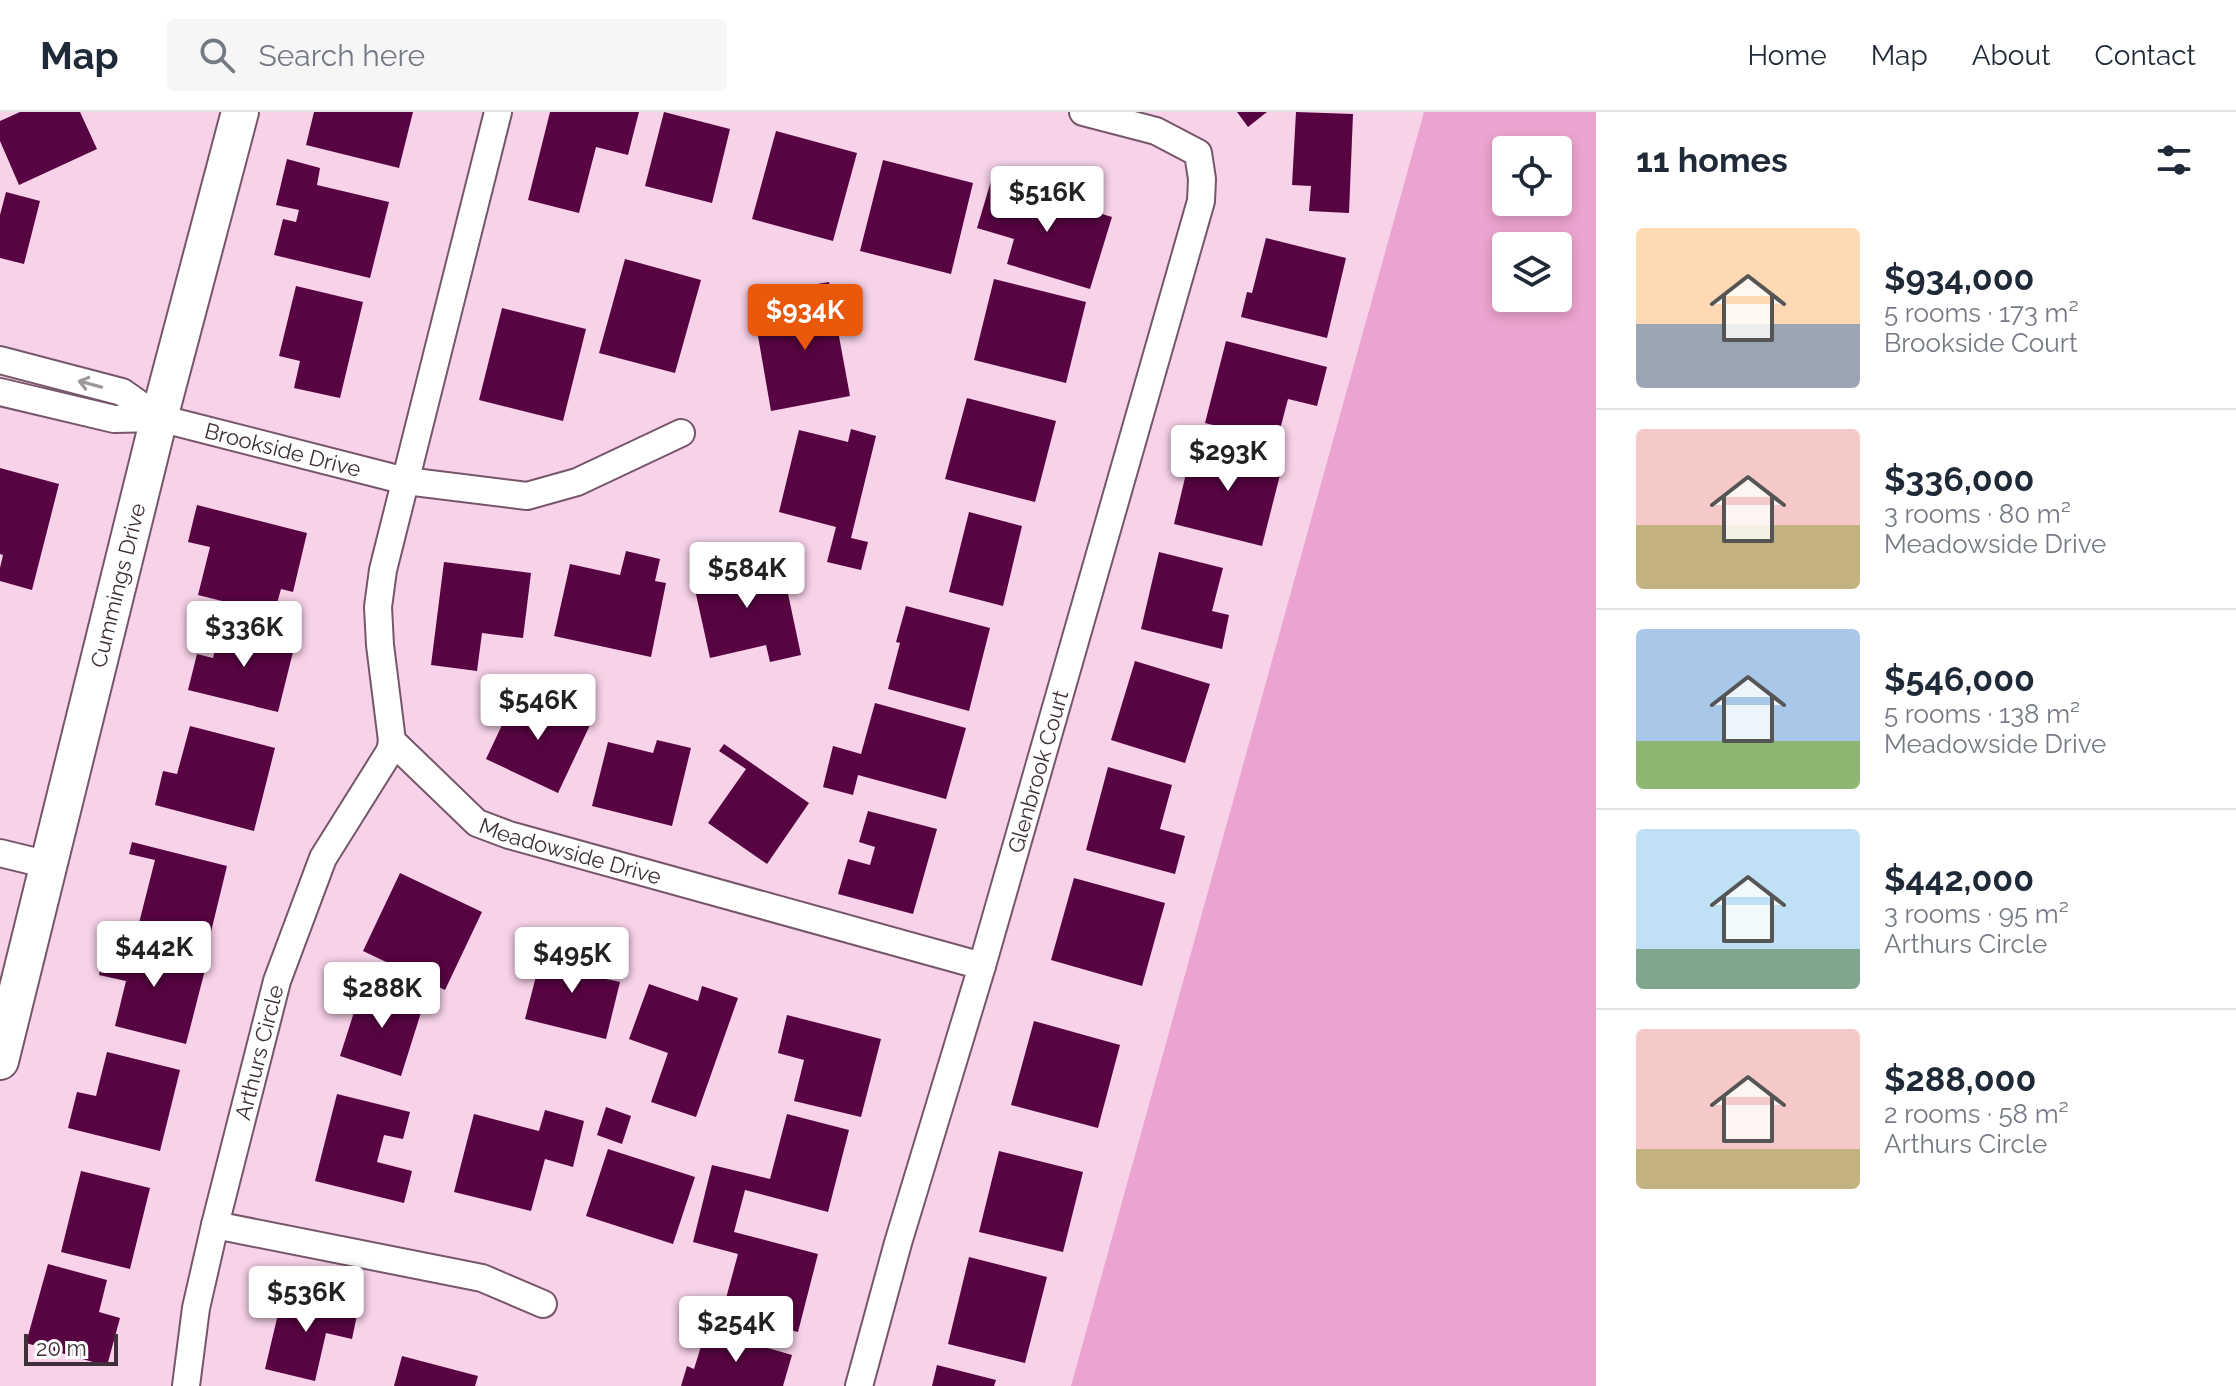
<!DOCTYPE html>
<meta charset="utf-8">
<style>
body{margin:0;font-family:Raleway,sans-serif;background:#f6f6f7;color:#1f2937;height:100vh;display:flex;flex-direction:column;font-size:30px;white-space:nowrap}
*{box-sizing:border-box;margin:0}
p{font-size:26px;color:#747a83}
.icon{flex:none;width:44px;height:44px;fill:none;stroke:currentColor;stroke-width:2;stroke-linecap:round;stroke-linejoin:round}
.map{position:relative;flex:1;overflow:hidden}
.panel{display:flex;flex-direction:column;background:#fff;width:640px}
.panel>*{flex:none}
.tools{position:absolute;left:1492px;top:24px;display:grid;gap:16px}
.tools a{display:grid;place-items:center;width:80px;height:80px;border-radius:8px;background:#fff;box-shadow:0 4px 12px #0003;font-size:40px}
.scale{position:absolute;left:24px;bottom:20px;width:94px;box-sizing:border-box;padding-left:8px;border:4px solid #3e2f38;border-top:0;font-size:22px;line-height:28px;white-space:nowrap;color:#3e2f38;-webkit-text-stroke:6px #fff;paint-order:stroke}
.price{position:absolute;translate:-50% -68px;padding:0 18px;border-radius:8px;background:#fff;color:#222;font-size:26px;line-height:52px;filter:drop-shadow(0 2px 4px #0008)}
.price::after{content:'';position:absolute;left:50%;top:48px;width:24px;height:18px;margin-left:-12px;background:inherit;clip-path:polygon(0 0,100% 0,50% 100%)}
.price.on{background:#ea580c;color:#fff}
ul{padding:0;list-style:none}
li{display:flex;align-items:center;gap:24px;height:200px;padding:0 40px}
li+li{border-top:2px solid #e0e1e3}
li span{display:grid;place-items:center;flex:none;width:224px;height:160px;border-radius:8px;color:#555}
li>.icon{margin-inline-start:auto}
span .icon{width:96px;height:96px;fill:#fffc;stroke-width:1}
li b{font-size:34px}
h2{display:flex;justify-content:space-between;align-items:center;height:96px;padding:0 40px;font-size:34px}
header{display:flex;align-items:center;gap:48px;box-sizing:border-box;height:112px;padding:0 40px;background:#fff;border-bottom:2px solid #e0e1e3}
header strong{font-size:38px}
nav{display:flex;gap:44px;margin-inline-start:auto;font-size:28px}
.search{width:560px;height:72px;background:#f6f6f7;display:flex;align-items:center;gap:20px;box-sizing:border-box;padding:0 28px;border-radius:8px;color:#747a83;font-size:30px}
main{display:flex;flex:1;min-height:0}
.map>svg:first-child{display:block}
</style>
<header>
<strong>Map</strong>
<div class="search"><svg class="icon" aria-label="search" viewBox="0 0 24 24"><circle cx="10" cy="10" r="6"/><path d="M15 15l6 6"/></svg>Search here</div>
<nav><a>Home</a><a>Map</a><a>About</a><a>Contact</a></nav>
</header>
<main>
<div class="map">
<svg width="1596" height="1274" viewBox="0 0 1596 1274">
<rect width="100%" height="100%" fill="#f7d2e8"/>
<path fill="#eba4cf" fill-rule="evenodd" d="M1424,0H1596V1274H1071ZM1506,38H1558V90H1506ZM1506,134H1558V186H1506Z"/>
<path fill="#580442" d="M20,0H80L97,37L19,73L0,29V9Z
M314,0H413L399,56L306,33Z
M550,0H639L628,43L596,35L579,101L528,88Z
M664,0L730,17L712,91L645,74Z
M1237,0H1267L1248,15Z
M1296,0L1353,2L1349,101L1309,99L1311,74L1292,73Z
M776,19L857,41L833,129L752,107Z
M287,47L320,56L317,73L389,90L370,166L274,143L283,107L296,110L299,98L276,93Z
M883,48L973,71L951,162L860,139Z
M991,69L1112,105L1090,177L1007,152L1014,127L977,116Z
M6,80L40,89L24,152L0,146V103Z
M1266,126L1346,146L1327,226L1241,205L1247,180L1252,181Z
M625,147L701,168L675,261L599,241Z
M994,167L1086,190L1066,271L974,248Z
M829,170L850,284L771,299L758,224L789,218L782,178Z
M296,174L363,190L340,286L294,276L300,249L279,244Z
M502,196L586,217L563,309L479,288Z
M1226,229L1327,255L1317,294L1288,287L1277,329L1205,311Z
M967,286L1056,309L1035,390L945,367Z
M851,317L876,324L851,426L868,430L861,458L827,450L836,415L779,400L799,318L848,330Z
M1194,328L1283,351L1262,434L1174,412Z
M0,356L59,372L32,478L0,469V456L3,443L0,442Z
M197,393L307,421L293,480L281,477L274,502L198,483L210,435L188,430Z
M969,400L1022,414L1003,494L949,480Z
M626,439L660,447L655,469L666,471L651,545L554,524L570,452L620,463Z
M1159,440L1223,456L1212,499L1229,503L1222,537L1141,517Z
M780,444L801,543L770,550L766,533L710,546L692,464Z
M444,450L531,461L523,526L482,521L477,559L431,553Z
M906,494L990,516L969,599L888,577L900,531L896,530Z
M221,513L295,532L278,600L188,578L197,542L213,546Z
M1135,549L1210,572L1185,651L1111,628Z
M518,579L590,613L558,681L486,647Z
M875,591L966,616L946,687L858,663L853,683L823,675L833,634L861,642Z
M190,614L275,636L254,719L155,693L163,659L177,662Z
M657,628L691,636L672,714L592,694L608,630L653,641Z
M724,632L809,691L767,752L708,711L746,657L719,639Z
M1108,655L1172,673L1160,717L1185,724L1175,762L1086,738Z
M868,699L937,717L913,802L838,782L848,747L870,753L875,735L859,730Z
M132,730L227,754L209,828L139,811L155,748L129,742Z
M400,761L482,800L445,878L363,839Z
M1074,766L1165,791L1142,874L1051,848Z
M108,825L207,850L186,932L115,914L126,869L99,863Z
M543,837L600,851L597,865L620,870L606,927L525,907Z
M363,872L424,891L401,964L340,944Z
M649,872L698,889L702,874L738,886L696,1005L651,990L668,941L629,927Z
M787,903L881,927L861,1005L794,989L804,948L778,941Z
M1034,909L1120,933L1098,1016L1011,993Z
M107,940L180,958L160,1039L68,1016L77,980L96,984Z
M337,982L410,1000L403,1027L384,1023L377,1050L412,1059L404,1091L315,1069Z
M606,995L631,1004L622,1032L597,1023Z
M545,998L584,1009L573,1055L545,1047L531,1099L454,1080L474,1002L539,1019Z
M787,1002L849,1018L828,1100L745,1078L734,1120L818,1142L798,1220L722,1201L738,1142L693,1130L712,1053L770,1067Z
M608,1037L695,1065L673,1132L586,1104Z
M999,1039L1083,1060L1063,1140L979,1120Z
M81,1059L150,1076L130,1157L61,1140Z
M969,1145L1047,1165L1025,1251L948,1232Z
M48,1152L107,1168L99,1200L120,1206L107,1254L26,1231Z
M283,1181L358,1198L352,1227L326,1221L315,1269L265,1257Z
M706,1218L792,1243L783,1274H681L687,1254L694,1257Z
M402,1244L478,1264L475,1274H394Z
M937,1253L996,1268L994,1274H932Z"/>
<g fill="none" stroke-linecap="round" stroke-linejoin="round">
<g stroke="#765669" stroke-width="30">
<g id="street">
<path id="s1" d="M498,0L383,458L378,495L380,533L392,629L477,711L509,723L982,854"/>
<path d="M0,248L122,280L159,306"/>
<path id="s2" d="M0,280L114,307L159,306L406,369L527,384L577,370L681,321"/>
<path d="M0,741L49,753"/>
<path d="M215,1113L482,1166L543,1192"/>
<path id="s3" d="M186,1274L196,1196L215,1113L277,869L323,746L390,639L392,629"/>
<path id="s4" d="M859,1274L898,1131L982,854L1201,89L1202,67L1198,41L1156,19L1083,0"/>
</g>
</g>
<g stroke="#765669" stroke-width="40">
<g id="secondary">
<path id="s5" d="M0,949L159,306L240,0"/>
</g>
</g>
<use href="#street" stroke="#fff" stroke-width="26"/>
<use href="#secondary" stroke="#fff" stroke-width="36"/>
</g>
<defs><path id="oneway-shaft" d="M-6 0H5M1.5-3L5.5 0L1.5 3" fill="none" stroke-width="1.6" stroke-linecap="round" stroke-linejoin="round" transform="scale(2)"/></defs>
<use stroke="#9e979c" href="#oneway-shaft" transform="translate(90 272) rotate(-165)"/>
<g text-anchor="middle" dominant-baseline="central" stroke-width="8" stroke-linejoin="round" paint-order="stroke">
<g font-size="22" fill="#3e2f38" stroke="#fff">
<text stroke="none"><textPath href="#s2" startOffset="290">Brookside Drive</textPath></text>
<text stroke="none"><textPath href="#s5" startOffset="490">Cummings Drive</textPath></text>
<text stroke="none"><textPath href="#s4" startOffset="640">Glenbrook Court</textPath></text>
<text stroke="none"><textPath href="#s1" startOffset="860">Meadowside Drive</textPath></text>
<text stroke="none"><textPath href="#s3" startOffset="342">Arthurs Circle</textPath></text>
</g>
</g>
</svg>
<div class="tools">
<a><svg class="icon" aria-label="locate" viewBox="0 0 24 24"><circle cx="12" cy="12" r="6"/><path d="M12 2v4M12 18v4M2 12h4M18 12h4"/></svg></a>
<a><svg class="icon" aria-label="layers" viewBox="0 0 24 24"><path d="M12 4l9 5-9 5-9-5zM3 14l9 5 9-5"/></svg></a>
</div>
<div class="scale">20 m</div>
<b class="price" style="left:1047px;top:122px">$516K</b>
<b class="price on" style="left:805px;top:240px">$934K</b>
<b class="price" style="left:1228px;top:381px">$293K</b>
<b class="price" style="left:747px;top:498px">$584K</b>
<b class="price" style="left:244px;top:557px">$336K</b>
<b class="price" style="left:538px;top:630px">$546K</b>
<b class="price" style="left:154px;top:877px">$442K</b>
<b class="price" style="left:572px;top:883px">$495K</b>
<b class="price" style="left:382px;top:918px">$288K</b>
<b class="price" style="left:306px;top:1222px">$536K</b>
<b class="price" style="left:736px;top:1252px">$254K</b>
</div>
<section class="panel">
<h2>11 homes<svg class="icon" aria-label="filters" viewBox="0 0 24 24"><path d="M4 7h16M4 17h16"/><circle cx="9" cy="7" r="2"/><circle cx="15" cy="17" r="2"/></svg></h2>
<ul>
<li><span style="background:linear-gradient(#ffd9b3 60%,#9aa5b1 0)"><svg class="icon" aria-label="home" viewBox="0 0 24 24"><path d="M3 11l9-7 9 7M6 9v11h12V9"/></svg></span><div><b>$934,000</b><p>5 rooms · 173 m²</p><p>Brookside Court</p></div></li>
<li><span style="background:linear-gradient(#f6c9c9 60%,#c2b280 0)"><svg class="icon" aria-label="home" viewBox="0 0 24 24"><path d="M3 11l9-7 9 7M6 9v11h12V9"/></svg></span><div><b>$336,000</b><p>3 rooms · 80 m²</p><p>Meadowside Drive</p></div></li>
<li><span style="background:linear-gradient(#a9c7e8 70%,#8fb573 0)"><svg class="icon" aria-label="home" viewBox="0 0 24 24"><path d="M3 11l9-7 9 7M6 9v11h12V9"/></svg></span><div><b>$546,000</b><p>5 rooms · 138 m²</p><p>Meadowside Drive</p></div></li>
<li><span style="background:linear-gradient(#bfe0f5 75%,#7fa58c 0)"><svg class="icon" aria-label="home" viewBox="0 0 24 24"><path d="M3 11l9-7 9 7M6 9v11h12V9"/></svg></span><div><b>$442,000</b><p>3 rooms · 95 m²</p><p>Arthurs Circle</p></div></li>
<li><span style="background:linear-gradient(#f6c9c9 75%,#c2b280 0)"><svg class="icon" aria-label="home" viewBox="0 0 24 24"><path d="M3 11l9-7 9 7M6 9v11h12V9"/></svg></span><div><b>$288,000</b><p>2 rooms · 58 m²</p><p>Arthurs Circle</p></div></li>
</ul>
</section>
</main>
